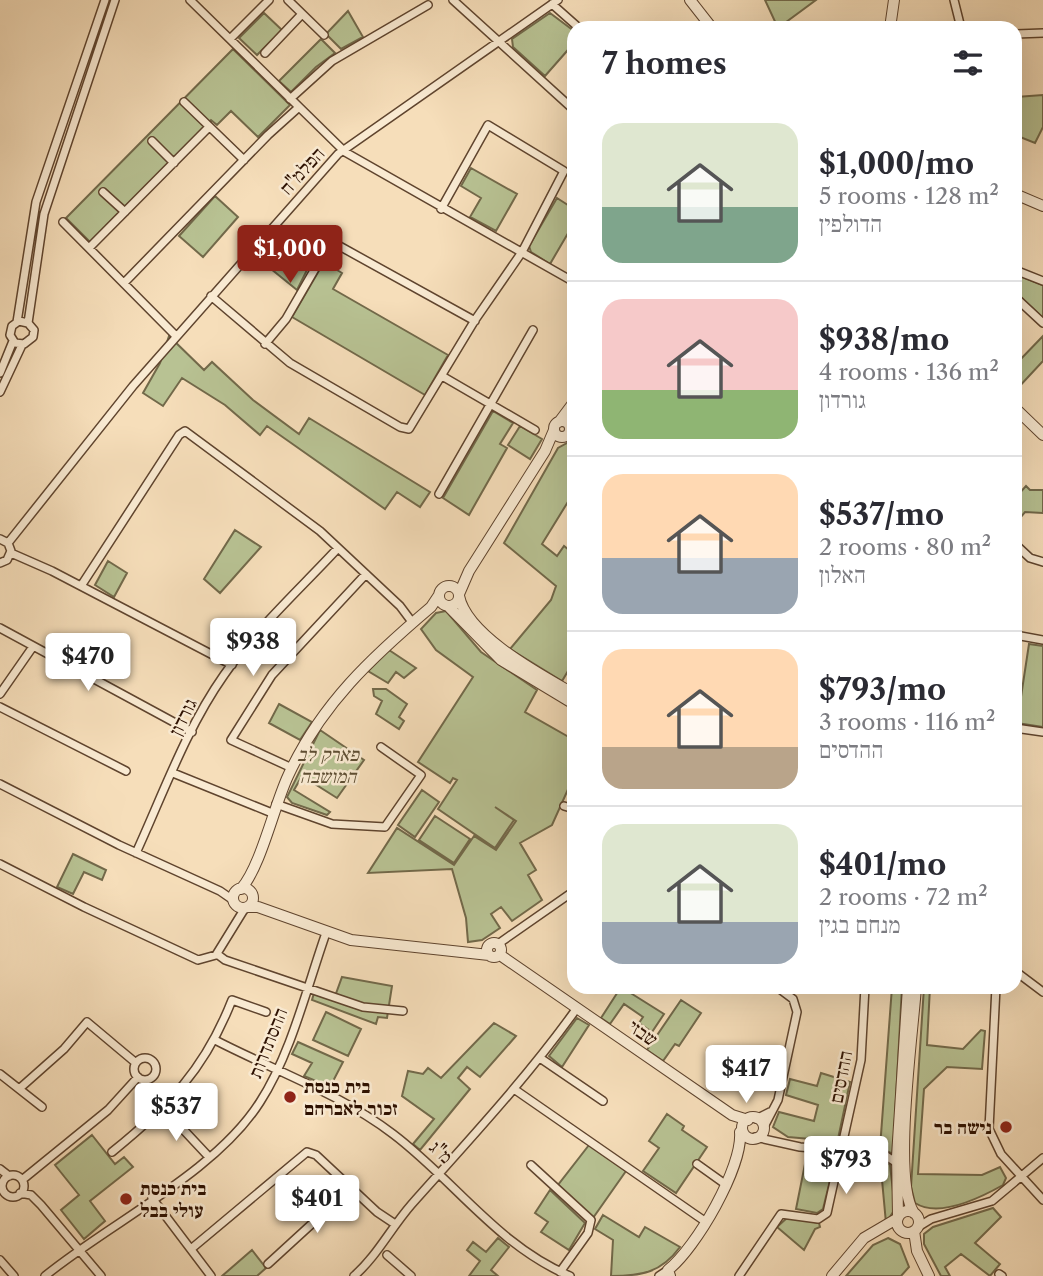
<!DOCTYPE html>
<meta charset="utf-8">
<style>
body{margin:0;font-family:"Libre Caslon Text","Frank Ruhl Libre",serif;background:#f7f7f7;color:#2b2b33;height:100vh;display:flex;flex-direction:column;font-size:26px;white-space:nowrap}
*{box-sizing:border-box;margin:0}
p{font-size:23px;color:#7c7c81}
.icon{flex:none;width:38px;height:38px;fill:none;stroke:currentColor;stroke-width:2;stroke-linecap:round;stroke-linejoin:round}
.map{position:relative;flex:1;overflow:hidden}
.sheet{position:absolute;left:567px;top:21px;width:455px;height:973px;display:flex;flex-direction:column;background:#fff;border-radius:21px;box-shadow:0 7px 28px #0002}
.sheet>*{flex:none}
.price{position:absolute;translate:-50% -60px;padding:0 16px;border-radius:7px;background:#fff;color:#222;font-size:23px;line-height:46px;filter:drop-shadow(0 2px 4px #0008)}
.price::after{content:'';position:absolute;left:50%;top:42px;width:21px;height:16px;margin-left:-10px;background:inherit;clip-path:polygon(0 0,100% 0,50% 100%)}
.price.current{background:#8f2418;color:#fff}
ul{padding:0;list-style:none}
li{display:flex;align-items:center;gap:21px;height:175px;padding:0 35px}
li+li{border-top:2px solid #e1e1e2}
li span{display:grid;place-items:center;flex:none;width:196px;height:140px;border-radius:21px;color:#555}
li>.icon{margin-inline-start:auto}
span .icon{width:84px;height:84px;fill:#fffc;stroke-width:1}
li b{font-size:30px}
h2{display:flex;justify-content:space-between;align-items:center;height:84px;padding:0 35px;font-size:30px}
.map>svg:first-child{display:block}
</style>
<div class="map">
<svg width="1043" height="1276" viewBox="0 0 1043 1276">
<rect width="100%" height="100%" fill="#f6deba"/>
<filter id="stains"><feTurbulence type="fractalNoise" baseFrequency=".00286" numOctaves="4"/><feColorMatrix values="0 0 0 0 .2 0 0 0 0 .09 0 0 0 0 .02 0 0 0 .5 -.17"/></filter>
<radialGradient id="worn" r=".72"><stop offset=".6" stop-color="#630" stop-opacity="0"/><stop offset="1" stop-color="#630" stop-opacity=".3"/></radialGradient>
<path fill="#b8c293" stroke="#72694a" stroke-width="2" d="M765,0H816L778,28Z
M348,11L363,37L341,49L326,34Z
M264,13L282,30L257,55L239,38Z
M550,13L574,31V43L545,76L513,47L512,39Z
M321,39L335,53L316,67L291,92L279,81Z
M233,49L290,105L258,137L231,111L217,125L211,120L90,242L66,218Z
M1043,95V127L1035,143L1015,135V97Z
M471,168L517,194L496,231L470,217L481,198L461,186Z
M215,196L238,217L203,257L179,236Z
M557,198L574,209V223L550,264L531,252L529,246Z
M282,226L315,254L297,290L255,256Z
M324,262L342,273L333,289L448,355L425,395L292,317Z
M1015,274L1043,285V318L1015,292Z
M169,336L204,370L212,362L253,400L299,434L309,418L430,492L420,507L397,492L385,509L267,426L260,435L225,405L182,378L163,406L143,393L160,363Z
M1043,336V361L1015,391V365Z
M493,411L513,423L500,444L507,448L469,515L443,498Z
M520,426L542,439L530,459L508,445Z
M567,443L574,446V492L542,544L557,556L564,546L574,554V661L562,681L510,649L551,600L556,586L504,543L558,448Z
M1026,486L1030,490H1043V513L1025,512L1015,524V498Z
M235,530L261,547L220,593L204,579Z
M108,561L127,573L114,597L95,585Z
M446,611L481,652L537,690L525,712L574,740V776L552,825L520,843L536,870L528,875L542,900L512,921L501,907L491,914L500,928L482,940L468,942L466,918L452,869L368,873L397,828L454,865L474,836L496,850L516,821L495,807L514,820L495,848L438,809L457,780L453,778L450,783L418,762L473,677L436,650L421,629L436,613Z
M1029,644L1043,646V727L1017,723Z
M389,650L416,668L404,678L396,672L388,683L368,671Z
M373,689H386L407,704L399,717L404,721L399,729L376,714L382,701L374,696Z
M279,704L312,722L300,740L269,723Z
M320,730L364,760L337,798L302,776L294,790L330,812L327,815L292,803L287,797Z
M422,790L439,802L415,837L398,825Z
M435,816L470,839L454,863L419,840Z
M73,854L106,870L102,880L84,872L73,894L57,887Z
M342,977L392,986L387,1018L378,1017L376,1024L312,1000L314,993L334,999Z
M621,987L664,1014L652,1032L639,1023L643,1017L624,1004L610,1024L601,1018Z
M892,987H902L893,1154L880,1148Z
M924,987H930L927,1045L963,1049L981,1030L985,1031L982,1069L947,1067L924,1089L918,1174L982,1175L1000,1167L1006,1178L1003,1185C980,1198 939,1218 915,1203L911,1187Z
M681,1000L701,1013L679,1046L675,1044L663,1061L647,1050Z
M326,1012L361,1029L348,1056L313,1040Z
M577,1018L589,1025L562,1067L549,1056Z
M494,1023L516,1036L480,1077L467,1067L458,1078L470,1089L420,1150L413,1144L434,1119L402,1096L408,1071L423,1074L428,1068L441,1078Z
M298,1042L343,1062L330,1087L304,1076L312,1063L292,1054Z
M821,1073L850,1082L838,1139L833,1141L788,1137L773,1127L779,1112L814,1121L818,1105L786,1095L790,1079L817,1086Z
M667,1114L684,1126L682,1130L707,1147L676,1193L643,1171L659,1148L649,1141Z
M92,1135L115,1164L124,1157L133,1167L90,1201L105,1221L84,1239L61,1210L79,1195L55,1165Z
M589,1145L626,1171L593,1218L558,1185Z
M807,1154L830,1155L835,1160L823,1209L817,1213L796,1209Z
M880,1158L890,1165L895,1209L886,1223Z
M550,1190L585,1223L569,1250L541,1232L548,1222L535,1213Z
M993,1208L1001,1217L975,1243L1000,1264L990,1276L961,1254L945,1267L950,1276H941L924,1244V1234L933,1227Z
M603,1215L639,1237L645,1227L680,1247C661,1273 641,1276 611,1276L613,1240L595,1229Z
M788,1217L819,1223L820,1227L815,1229L804,1250L777,1227Z
M498,1238L509,1247L491,1270L498,1276H469L480,1261L467,1250L473,1242L486,1252Z
M888,1238L900,1244L909,1267L901,1276H846L873,1245Z
M252,1250L266,1268L257,1276H222Z"/>
<g fill="none" stroke-linecap="round" stroke-linejoin="round">
<g stroke="#5f442e" stroke-width="10">
<path id="minor" d="M190,0L345,152L574,282
M288,0L324,35
M453,0L574,110
M954,0L961,28
M552,4L579,28
M1015,34L1043,33
M230,39L269,0
M265,53L302,14
M290,99L332,61L428,5
M184,102L244,160
M152,141L174,163
M103,192L125,212
M63,222L176,336
M89,248L209,127
M1015,270L1043,281
M124,283L268,135L298,108
M211,296L290,363L400,427L409,429L475,320L522,252L564,171L488,125L441,209
M1015,297L1043,323
M17,322L36,202L105,0
M28,323L19,321L12,326L10,335L15,343L24,344L33,337L34,330L28,323L44,214L115,0
M265,344L286,319L327,248L334,243L475,321
M0,373L13,341
M442,376L535,430
M0,392L22,345
M569,433L574,437
M439,494L533,330
M0,539L8,543L11,551L7,560L0,563
M8,543L133,386L338,154L558,0
M1015,544L1030,558L1043,562
M11,553L52,571L232,665
M81,586L179,435L185,431L320,531L400,606L412,622
M0,628L192,732
M1015,635L1043,640
M0,694L32,648
M0,707L126,771
M1015,728L1043,732
M292,768L231,740L272,675L366,574
M173,773L272,813
M0,784L119,845L220,891L233,900
M276,804L332,824L385,827L421,775L381,747
M564,806L574,809
M136,853C163,794 186,729 224,675C256,629 300,589 338,548
M0,864L84,907L198,960L216,955L245,908
M498,944L574,891
M217,954L225,960L363,1007L403,1011
M1015,971L1043,992
M996,987L989,1129L1001,1154L1043,1200
M215,1040C275,1071 339,1093 393,1134C454,1180 498,1246 570,1276
M540,1058L603,1101
M134 1069a11 11 0 1 1 22 0a11 11 0 1 1-22 0Z
M0,1074L42,1107
M19,1089L64,1049L87,1022L136,1063
M514,1089L706,1222
M164,1109L209,1157
M756,1119L770,1112
M765,1125L778,1100L797,1012L793,999L777,987
M755,1137L800,1147L883,1154L897,1163
M112,1152C169,1106 205,1069 232,1000L266,1012
M697,1164L725,1184
M531,1165L591,1220L588,1233L560,1272
M0,1169L9,1176
M2 1186a11 11 0 1 1 22 0a11 11 0 1 1-22 0Z
M22,1180L108,1110L138,1077
M20,1193L31,1195L41,1205L101,1276
M152,1198L211,1276
M918,1227L931,1219L992,1201L1043,1158
M191,1249L307,1152L316,1155L377,1212L395,1224
M387,1255L411,1276
M0,1260L14,1276
M268,1264L351,1188
M999,1274L1002,1276
M45,1276C111,1222 215,1173 260,1102C291,1054 307,987 326,933
M354,1276C377,1256 391,1228 411,1205C468,1141 527,1078 577,1008
M659,1276L668,1270
M739,1276L781,1214L818,1219L827,1213L861,1060L865,987"/>
</g>
<g stroke="#5f442e" stroke-width="12">
<path id="tertiary" d="M690,0L712,28
M890,28L894,0
M1015,194L1043,206
M1015,408L1043,435
M554 429a8 8 0 1 1 16 0a8 8 0 1 1-16 0Z
M559,422L574,402
M439 596a10 10 0 1 1 20 0a10 10 0 1 1-20 0Z
M459,594L469,571L545,451L554,430
M459,596C467,636 541,675 574,694
M448,606L501,660L574,704
M233 898a10 10 0 1 1 20 0a10 10 0 1 1-20 0Z
M241,889C261,866 274,806 288,776C321,704 372,657 431,607L439,595
M248,907H258L351,940L489,955
M487 950a7 7 0 1 1 14 0a7 7 0 1 1-14 0Z
M500,955L732,1115L748,1120
M742 1128a11 11 0 1 1 22 0a11 11 0 1 1-22 0Z
M897 1222a11 11 0 1 1 22 0a11 11 0 1 1-22 0Z
M914,1213C892,1181 913,1032 916,987
M898,1216L897,1156L908,987
M914,1231L917,1251L929,1276
M670,1276L668,1270C696,1248 743,1167 740,1132
M832,1276L864,1238L898,1218"/>
</g>
<use href="#minor" stroke="#f9ead2" stroke-width="7"/>
<use href="#tertiary" stroke="#f9ead2" stroke-width="10"/>
</g>
<g fill="#8f2418" stroke="#f9ead2" stroke-width="2.5">
<circle cx="290" cy="1097" r="7"/>
<circle cx="1006" cy="1127" r="7"/>
<circle cx="126" cy="1199" r="7"/>
</g>
<g text-anchor="middle" dominant-baseline="central" stroke-width="5" stroke-linejoin="round" paint-order="stroke">
<g font-size="19" fill="#2d1000" stroke="#f9ead2">
<text transform="translate(302 171) rotate(-48)">הפלמ"ח</text>
<text transform="translate(183 717) rotate(-64)">גורדון</text>
<text transform="translate(643 1033) rotate(35)">שבזי</text>
<text transform="translate(268 1043) rotate(-68)">ההסתדרות</text>
<text transform="translate(841 1077) rotate(-79)">ההדסים</text>
<text transform="translate(441 1152) rotate(43)">מ"ג</text>
</g>
<g font-size="19" font-style="italic" fill="#5e4e33" stroke="#f9ead2">
<text x="328" y="754">פארק לב<tspan x="328" dy="22">המושבה</tspan></text>
</g>
<g font-size="19" font-weight="bold" fill="#2d1000" stroke="#f9ead2" text-anchor="start">
<text x="304" y="1086">בית כנסת<tspan x="304" dy="22">זכור לאברהם</tspan></text>
<text x="992" y="1127" text-anchor="end">נישה בר</text>
<text x="140" y="1188">בית כנסת<tspan x="140" dy="22">עולי בבל</tspan></text>
</g>
</g>
<rect width="100%" height="100%" filter="url(#stains)"/>
<rect width="100%" height="100%" fill="url(#worn)"/>
</svg>
<b class="price current" style="left:290px;top:285px">$1,000</b>
<b class="price" style="left:253px;top:678px">$938</b>
<b class="price" style="left:88px;top:693px">$470</b>
<b class="price" style="left:746px;top:1105px">$417</b>
<b class="price" style="left:176px;top:1143px">$537</b>
<b class="price" style="left:846px;top:1196px">$793</b>
<b class="price" style="left:317px;top:1235px">$401</b>
<section class="sheet">
<h2>7 homes<svg class="icon" aria-label="filters" viewBox="0 0 24 24"><path d="M4 7h16M4 17h16"/><circle cx="9" cy="7" r="2"/><circle cx="15" cy="17" r="2"/></svg></h2>
<ul>
<li><span style="background:linear-gradient(#dfe7d0 60%,#7fa58c 0)"><svg class="icon" aria-label="home" viewBox="0 0 24 24"><path d="M3 11l9-7 9 7M6 9v11h12V9"/></svg></span><div><b>$1,000/mo</b><p>5 rooms · 128 m²</p><p>הדולפין</p></div></li>
<li><span style="background:linear-gradient(#f6c9c9 65%,#8fb573 0)"><svg class="icon" aria-label="home" viewBox="0 0 24 24"><path d="M3 11l9-7 9 7M6 9v11h12V9"/></svg></span><div><b>$938/mo</b><p>4 rooms · 136 m²</p><p>גורדון</p></div></li>
<li><span style="background:linear-gradient(#ffd9b3 60%,#9aa5b1 0)"><svg class="icon" aria-label="home" viewBox="0 0 24 24"><path d="M3 11l9-7 9 7M6 9v11h12V9"/></svg></span><div><b>$537/mo</b><p>2 rooms · 80 m²</p><p>האלון</p></div></li>
<li><span style="background:linear-gradient(#ffd9b3 70%,#b9a48a 0)"><svg class="icon" aria-label="home" viewBox="0 0 24 24"><path d="M3 11l9-7 9 7M6 9v11h12V9"/></svg></span><div><b>$793/mo</b><p>3 rooms · 116 m²</p><p>ההדסים</p></div></li>
<li><span style="background:linear-gradient(#dfe7d0 70%,#9aa5b1 0)"><svg class="icon" aria-label="home" viewBox="0 0 24 24"><path d="M3 11l9-7 9 7M6 9v11h12V9"/></svg></span><div><b>$401/mo</b><p>2 rooms · 72 m²</p><p>מנחם בגין</p></div></li>
</ul>
</section>
</div>
